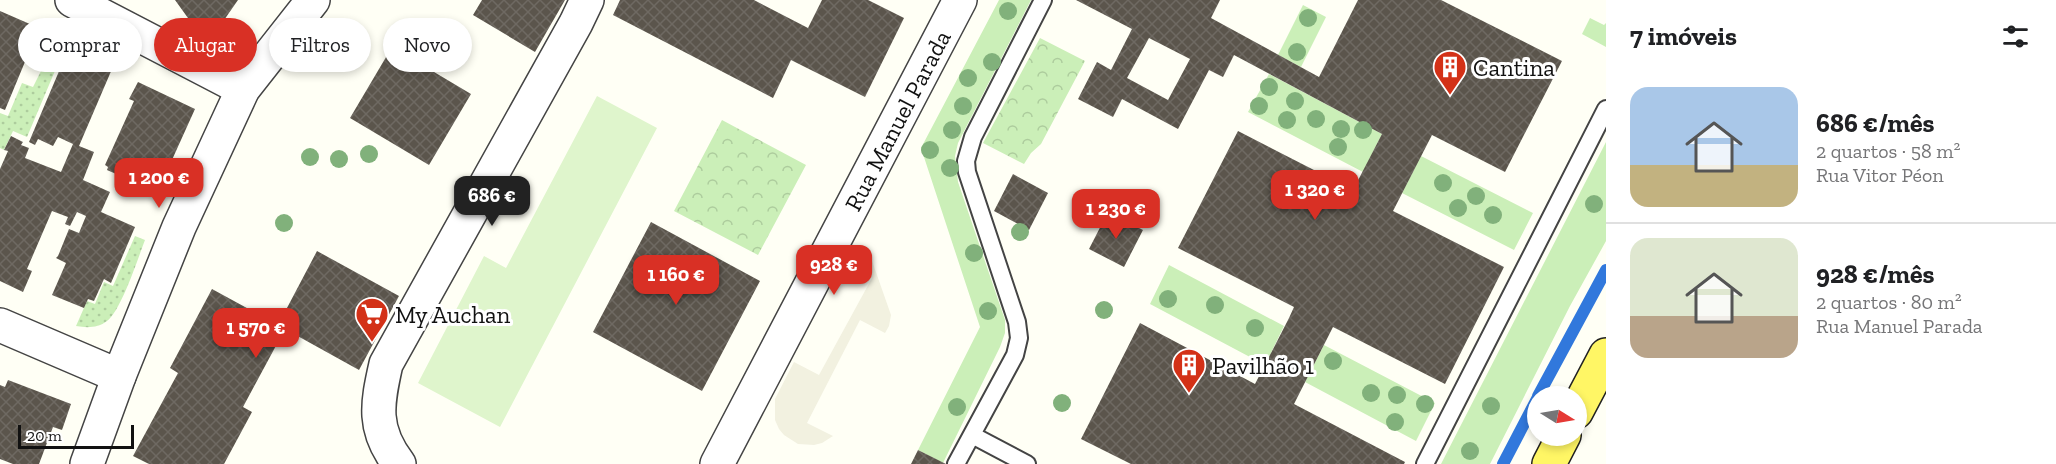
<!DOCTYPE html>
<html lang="pt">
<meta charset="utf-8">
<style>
body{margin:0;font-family:"Zilla Slab",serif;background:#f2f2f2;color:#202124;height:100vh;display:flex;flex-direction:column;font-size:22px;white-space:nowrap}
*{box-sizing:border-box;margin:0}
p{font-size:20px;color:#757577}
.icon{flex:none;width:33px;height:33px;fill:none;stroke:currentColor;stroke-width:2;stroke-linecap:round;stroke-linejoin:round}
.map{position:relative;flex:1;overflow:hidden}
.panel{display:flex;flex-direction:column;background:#fff;width:450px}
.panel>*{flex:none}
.hud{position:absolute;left:18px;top:18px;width:570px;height:54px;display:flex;gap:12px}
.needle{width:39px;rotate:101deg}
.buttons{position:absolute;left:1527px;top:386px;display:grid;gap:12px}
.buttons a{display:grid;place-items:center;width:60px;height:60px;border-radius:50%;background:#fff;box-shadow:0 3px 9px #0003;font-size:30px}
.scale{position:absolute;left:18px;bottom:15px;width:116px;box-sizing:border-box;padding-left:6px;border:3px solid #111;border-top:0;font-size:16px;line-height:21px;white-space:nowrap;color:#111;-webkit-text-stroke:4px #fff;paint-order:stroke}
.price{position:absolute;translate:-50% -51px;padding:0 14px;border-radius:12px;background:#d93025;color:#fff;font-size:20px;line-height:39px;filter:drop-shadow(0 2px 3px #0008)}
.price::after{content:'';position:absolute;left:50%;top:36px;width:18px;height:14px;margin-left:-9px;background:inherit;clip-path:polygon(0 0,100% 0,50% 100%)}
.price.active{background:#222;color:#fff}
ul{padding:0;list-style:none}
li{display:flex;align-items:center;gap:18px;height:150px;padding:0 24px}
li+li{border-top:2px solid #e0e0e0}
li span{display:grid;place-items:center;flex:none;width:168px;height:120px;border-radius:18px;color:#555}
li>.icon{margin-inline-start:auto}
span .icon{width:72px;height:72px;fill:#fffc;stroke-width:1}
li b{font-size:26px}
h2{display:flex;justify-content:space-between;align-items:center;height:72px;padding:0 24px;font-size:26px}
.chip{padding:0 21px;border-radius:27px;background:#fff;box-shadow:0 3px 9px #0003;font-size:21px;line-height:54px}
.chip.active{background:#d93025;color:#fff}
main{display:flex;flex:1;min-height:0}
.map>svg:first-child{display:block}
</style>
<main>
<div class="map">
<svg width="1606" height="464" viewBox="0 0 1606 464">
<defs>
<pattern id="park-crowns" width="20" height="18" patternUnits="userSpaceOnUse" patternTransform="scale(1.5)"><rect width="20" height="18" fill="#cbefb8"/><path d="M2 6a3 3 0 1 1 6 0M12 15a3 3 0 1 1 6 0" fill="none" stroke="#adcc9d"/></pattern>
<pattern id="garden-dots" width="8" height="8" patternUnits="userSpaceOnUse" patternTransform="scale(1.5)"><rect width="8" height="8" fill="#cbefb8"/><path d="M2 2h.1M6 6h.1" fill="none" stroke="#adcc9d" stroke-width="1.8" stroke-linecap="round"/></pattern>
<pattern id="building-cross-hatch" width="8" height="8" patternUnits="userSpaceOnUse" patternTransform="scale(1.5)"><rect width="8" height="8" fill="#5b554c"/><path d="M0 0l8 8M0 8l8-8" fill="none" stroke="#6e6962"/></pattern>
</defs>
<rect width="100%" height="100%" fill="#fffff5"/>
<path fill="#cbefb8" d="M999,0H1031L958,143L955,156L958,182L1005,320V333L1000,347L943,463L918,450L980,327L921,148Z
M1303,5L1326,17L1301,67L1278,55Z
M1590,18L1604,25L1606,23V47L1582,34Z
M1269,74L1382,134L1363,172L1248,112Z
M1606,142V241L1570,306L1490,464H1441Z
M1421,156L1533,213L1514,250L1402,193Z
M1169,265L1284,326L1265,365L1150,304Z
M1324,345L1435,403L1416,441L1305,382Z"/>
<path fill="url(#park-crowns)" d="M1040,38L1085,61L1041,144L1031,153L1024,164L983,143Z
M722,120L806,165L758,255L674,211Z"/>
<path fill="url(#garden-dots)" d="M62,29L71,33L27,137L13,131L4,150L0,148V113L8,116L22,83L33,87Z
M135,236L145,240C138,258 121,311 107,321C98,328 87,328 76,326L87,301L95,304L104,282L113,286Z"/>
<path fill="#dff5cc" d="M597,96L657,128L500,427L418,383L484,256L506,268Z"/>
<path fill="#f2f1e0" d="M865,254L871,258L891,315L889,326L885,333L860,320L807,423L833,436L822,443L814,445L798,444L784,435L779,429L775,420V399L794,362L819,375L872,278L847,263L853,256Z"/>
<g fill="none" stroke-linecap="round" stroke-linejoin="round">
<path stroke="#3178dc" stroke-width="12" d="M1538,396L1606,270
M1503,464L1538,397"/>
</g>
<path fill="url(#building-cross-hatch)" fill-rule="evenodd" d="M175,0H238L222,23L201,19L193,25Z
M482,0H565L535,52L473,15Z
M620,0H754L808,28L822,0H868L904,18L865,97L791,60L773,98L613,15Z
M1076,0H1220L1211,18L1319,77L1358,0H1441L1562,61L1505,172L1432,135L1393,211L1504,267L1445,384L1333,327L1294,404L1405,462L1404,464H1131L1081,439L1140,323L1255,384L1289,318L1294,307L1178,248L1238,131L1353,190L1382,134L1234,55L1223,77L1209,70L1178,129L1122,99L1113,117L1078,99L1097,62L1111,70L1132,29ZM1149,38L1190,59L1168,100L1127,78Z
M0,11L39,28L5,110L0,108Z
M392,47L471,94L429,165L350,118Z
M75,48L88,53L85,58L112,69L79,146L94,152L83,180L110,192L101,212L135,227L111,283L104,279L94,301L88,299L84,308L52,295L66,263L56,258L58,256L69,229L79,233L86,216L77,212L70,226L65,224L68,217L52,211L27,269L32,271L23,292L0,281V169L8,151L4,150L11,136L23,142L21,145L29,148L25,158L61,172L73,144L58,137L53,146L38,139L35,145L29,142L68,50L73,52Z
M138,82L195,109L162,182L153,178L148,188L107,170L108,167L105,165L134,101L129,99Z
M1013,174L1048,193L1029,230L994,211Z
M1108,212L1143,230L1124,267L1089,249Z
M651,222L760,281L702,391L593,332Z
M317,251L399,296L359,370L285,329L243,407L252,412L224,464H149L133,456L178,373L170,368L212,289L278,325Z
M8,380L71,404L62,430L53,427L39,464H13L0,459V385L5,387Z
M918,450L946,464H911Z"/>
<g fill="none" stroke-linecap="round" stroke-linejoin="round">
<g stroke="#444" stroke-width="20">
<path id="service" d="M972,435L1027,464
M956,464L1015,355L1019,338L1017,322L967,172L966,161L973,137L1043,0
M1425,464L1606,109"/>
</g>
<g stroke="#444" stroke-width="36">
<g id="minor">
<path d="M72,0L243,89"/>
<path d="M0,325L119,376"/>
<path d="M87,464L119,376L179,227L243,89L313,0"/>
<path d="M399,464C372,429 377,404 386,364L576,23L587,0"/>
<path id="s1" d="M717,464L960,0"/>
</g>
</g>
<g stroke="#222" stroke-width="36">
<path id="primary" d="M1576,412L1606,355
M1549,464L1564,435"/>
</g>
<use href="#service" stroke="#fff" stroke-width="16"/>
<use href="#minor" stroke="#fff" stroke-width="33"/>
<use href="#primary" stroke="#fff665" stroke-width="33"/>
</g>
<g fill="#81b17b">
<circle cx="1008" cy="11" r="9"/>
<circle cx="1308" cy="18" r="9"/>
<circle cx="445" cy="34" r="9"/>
<circle cx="1297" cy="52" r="9"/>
<circle cx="992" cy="62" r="9"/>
<circle cx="968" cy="78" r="9"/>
<circle cx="1269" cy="87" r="9"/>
<circle cx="1295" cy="101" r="9"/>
<circle cx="963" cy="106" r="9"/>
<circle cx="1259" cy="106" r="9"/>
<circle cx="1316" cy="119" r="9"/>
<circle cx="1287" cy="120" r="9"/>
<circle cx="1341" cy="129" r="9"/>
<circle cx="952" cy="130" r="9"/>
<circle cx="1363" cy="130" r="9"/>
<circle cx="1338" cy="147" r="9"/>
<circle cx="930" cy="150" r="9"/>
<circle cx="369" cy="154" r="9"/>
<circle cx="310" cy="157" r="9"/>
<circle cx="339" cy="159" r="9"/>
<circle cx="950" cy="168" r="9"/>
<circle cx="1443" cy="183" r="9"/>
<circle cx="1476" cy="196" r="9"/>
<circle cx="1594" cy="204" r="9"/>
<circle cx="1458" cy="208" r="9"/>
<circle cx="1493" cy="215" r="9"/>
<circle cx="284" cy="223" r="9"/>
<circle cx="1020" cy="232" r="9"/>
<circle cx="974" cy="253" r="9"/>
<circle cx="1168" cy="299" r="9"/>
<circle cx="1215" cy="305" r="9"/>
<circle cx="1104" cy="310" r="9"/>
<circle cx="988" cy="311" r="9"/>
<circle cx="1255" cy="328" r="9"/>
<circle cx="1333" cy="361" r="9"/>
<circle cx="1371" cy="393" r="9"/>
<circle cx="1397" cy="395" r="9"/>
<circle cx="1062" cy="403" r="9"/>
<circle cx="1425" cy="404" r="9"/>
<circle cx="1491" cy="406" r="9"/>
<circle cx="957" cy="407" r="9"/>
<circle cx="1395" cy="422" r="9"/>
<circle cx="1470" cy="451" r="9"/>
</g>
<defs>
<g id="building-pin" transform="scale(1.725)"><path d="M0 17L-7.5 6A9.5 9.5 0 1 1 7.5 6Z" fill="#d33117" stroke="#fff"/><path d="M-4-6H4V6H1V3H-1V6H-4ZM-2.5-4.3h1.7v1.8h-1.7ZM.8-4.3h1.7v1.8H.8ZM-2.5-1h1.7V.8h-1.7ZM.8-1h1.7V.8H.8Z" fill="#fff"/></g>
<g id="supermarket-pin" transform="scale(1.725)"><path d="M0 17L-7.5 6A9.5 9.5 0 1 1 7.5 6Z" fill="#d33117" stroke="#fff"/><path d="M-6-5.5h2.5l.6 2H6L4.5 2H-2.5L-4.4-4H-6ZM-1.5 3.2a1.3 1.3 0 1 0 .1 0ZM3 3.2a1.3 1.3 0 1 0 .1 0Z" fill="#fff"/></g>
</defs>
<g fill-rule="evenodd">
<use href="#building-pin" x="1450" y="67"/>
<use href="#supermarket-pin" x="372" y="314"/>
<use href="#building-pin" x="1189" y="365"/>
</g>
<g text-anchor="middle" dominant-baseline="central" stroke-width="6" stroke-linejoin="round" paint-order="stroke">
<g font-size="24" fill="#111" stroke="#fff" text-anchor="start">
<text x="1473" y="67">Cantina</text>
<text x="395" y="314">My Auchan</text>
<text x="1212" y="365">Pavilhão 1</text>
</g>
<g font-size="24" fill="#111" stroke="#fff">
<text stroke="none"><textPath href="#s1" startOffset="388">Rua Manuel Parada</textPath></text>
</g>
</g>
</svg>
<div class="buttons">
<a><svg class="needle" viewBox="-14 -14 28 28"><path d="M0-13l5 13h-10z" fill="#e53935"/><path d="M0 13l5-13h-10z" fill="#757577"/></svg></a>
</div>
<div class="scale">20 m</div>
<b class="price" style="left:159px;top:209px">1 200 €</b>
<b class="price" style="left:1315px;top:221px">1 320 €</b>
<b class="price active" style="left:492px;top:227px">686 €</b>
<b class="price" style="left:1116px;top:240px">1 230 €</b>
<b class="price" style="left:834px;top:296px">928 €</b>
<b class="price" style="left:676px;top:306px">1 160 €</b>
<b class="price" style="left:256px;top:359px">1 570 €</b>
<div class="hud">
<a class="chip">Comprar</a>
<a class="chip active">Alugar</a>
<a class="chip">Filtros</a>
<a class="chip">Novo</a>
</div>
</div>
<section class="panel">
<h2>7 imóveis<svg class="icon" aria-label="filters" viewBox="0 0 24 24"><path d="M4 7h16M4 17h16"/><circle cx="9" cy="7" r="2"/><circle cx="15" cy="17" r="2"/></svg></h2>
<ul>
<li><span style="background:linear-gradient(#a9c7e8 65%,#c2b280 0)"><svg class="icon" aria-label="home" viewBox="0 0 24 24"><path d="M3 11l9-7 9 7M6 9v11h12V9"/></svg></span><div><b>686 €/mês</b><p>2 quartos · 58 m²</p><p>Rua Vitor Péon</p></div></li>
<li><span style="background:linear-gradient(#dfe7d0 65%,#b9a48a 0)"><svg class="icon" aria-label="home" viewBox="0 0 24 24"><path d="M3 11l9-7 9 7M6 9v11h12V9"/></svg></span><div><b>928 €/mês</b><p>2 quartos · 80 m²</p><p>Rua Manuel Parada</p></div></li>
</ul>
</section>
</main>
